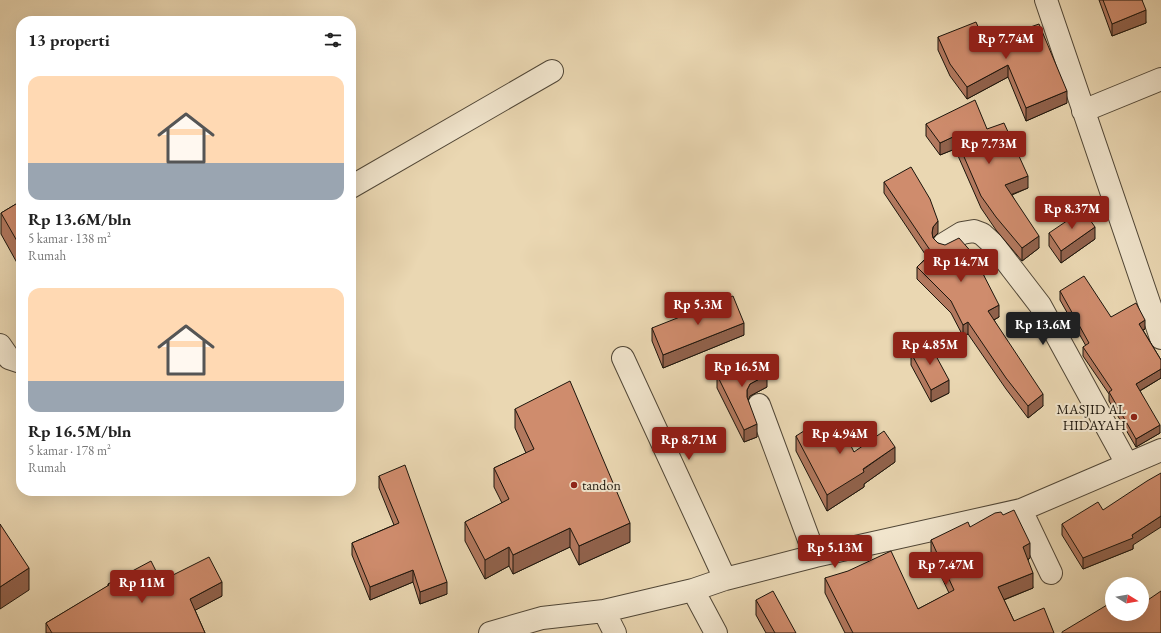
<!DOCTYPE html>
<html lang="id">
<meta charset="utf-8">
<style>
body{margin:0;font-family:"EB Garamond",serif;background:#f6f6f6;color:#222;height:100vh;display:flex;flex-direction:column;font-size:15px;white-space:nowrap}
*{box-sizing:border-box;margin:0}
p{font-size:13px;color:#767676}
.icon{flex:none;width:22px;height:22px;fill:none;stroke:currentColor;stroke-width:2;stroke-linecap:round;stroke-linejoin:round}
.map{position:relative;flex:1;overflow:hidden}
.sheet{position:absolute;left:16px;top:16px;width:340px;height:480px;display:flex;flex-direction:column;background:#fff;border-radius:16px;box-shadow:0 4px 16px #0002}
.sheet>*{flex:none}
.needle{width:26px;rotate:101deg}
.tools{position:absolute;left:1105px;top:577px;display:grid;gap:8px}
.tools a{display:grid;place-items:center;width:44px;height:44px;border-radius:50%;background:#fff;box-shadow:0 4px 16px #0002;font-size:20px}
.price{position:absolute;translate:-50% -34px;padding:0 9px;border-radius:4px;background:#8f2418;color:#fff;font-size:13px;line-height:26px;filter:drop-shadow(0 1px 2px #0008)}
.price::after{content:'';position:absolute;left:50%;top:24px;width:12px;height:9px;margin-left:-6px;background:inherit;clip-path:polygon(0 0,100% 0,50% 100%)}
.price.selected{background:#222;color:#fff}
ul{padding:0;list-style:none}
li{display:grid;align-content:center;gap:8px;height:212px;padding:0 12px}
li span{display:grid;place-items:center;height:124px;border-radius:12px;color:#555}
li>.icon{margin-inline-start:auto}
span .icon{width:72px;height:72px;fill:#fffc;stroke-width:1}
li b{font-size:17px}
h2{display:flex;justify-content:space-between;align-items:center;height:48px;padding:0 12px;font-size:17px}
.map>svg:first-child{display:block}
</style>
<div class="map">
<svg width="1161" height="633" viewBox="0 0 1161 633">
<rect width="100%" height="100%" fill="#ead7b2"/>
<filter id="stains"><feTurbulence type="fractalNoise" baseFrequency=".005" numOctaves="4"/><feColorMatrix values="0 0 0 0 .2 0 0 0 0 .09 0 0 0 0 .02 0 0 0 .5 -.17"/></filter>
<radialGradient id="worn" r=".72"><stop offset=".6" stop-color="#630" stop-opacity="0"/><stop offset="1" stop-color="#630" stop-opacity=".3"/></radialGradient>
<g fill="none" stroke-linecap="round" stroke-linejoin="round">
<g stroke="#504636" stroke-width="24">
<path id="minor" d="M1046,0L1161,338
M1083,111L1161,79
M351,187L552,71
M944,244L962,233L974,231L982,234L993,244L1040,305L1127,464
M0,345L9,358L21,362
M623,358L725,579
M759,405L815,556
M1021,510L1051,573
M693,590L716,633
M604,611L615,633
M490,633L542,618L604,611L693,590L725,579L815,556L1021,510L1161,450"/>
</g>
<use href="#minor" stroke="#f1e5cd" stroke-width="22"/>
</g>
<path fill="#b2785e" stroke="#1c150c" d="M1099,0H1142L1146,23L1112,36Z
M938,37L985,43L1067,103L1026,121L1008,77L967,99L950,76L938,50Z
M926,124L987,129L1028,188L1012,195L1039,248L1022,261L996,230L981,208L955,149L940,155L926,136Z
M884,182L938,233L933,238L938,243L982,271L999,317L994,320L1043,406L1028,418L1006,389L968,334L963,336L951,313L917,279V267L927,257L884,193Z
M21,201V270L1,234V213Z
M1049,233L1095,239L1061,263L1049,246Z
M1060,291L1111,317L1145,329L1143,330L1161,360V378L1140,391L1160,433L1136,447L1109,401V394L1083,356V347L1086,346L1060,300Z
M652,328L744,335L663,368L652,341Z
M911,353L949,393L931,402L911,365Z
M717,375L767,387L750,396L748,399L757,437L744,442L717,388Z
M515,409L630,542L579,565L570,547L513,574L509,566L485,579L465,541V522L502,503L494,487V468L526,453L515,428Z
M823,433L854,452L895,462L864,484V487L827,511L796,451V436Z
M379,476L447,594L420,604L413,582L370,600L352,555V543L394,525L379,488Z
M1103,510L1133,545V549L1083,569L1062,535V524Z
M970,527L1030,558L1028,560L1033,588L1004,600L1014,621L1054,633H845L825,593V578L918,609L949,593L931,555V540Z
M161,581L222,596L195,610L205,633H46V623L108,586V584Z
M756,600L796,633H766L756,615Z"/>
<path fill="#91624c" stroke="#1c150c" d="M1146,10V23L1112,36V24Z
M1008,65V77L967,99V87Z
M1067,91V103L1026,121V108Z
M955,136V149L940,155V143Z
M1028,176V188L1005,197V185Z
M938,221V233L933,238L932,233L933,227Z
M1095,227V239L1061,263V251Z
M1039,236V248L1022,261V248Z
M982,264V275L979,266Z
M999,305V317L988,323V311Z
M1145,320V329L1139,332V324Z
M968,322V334L963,336V325Z
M744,323V335L663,368V355Z
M1161,369V378L1136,393V384Z
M767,375V387L750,396L747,403V390L750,384Z
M949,380V393L931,402V390Z
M1043,394V406L1028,418V406Z
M757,424V437L744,442V430Z
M1160,425V433L1136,447V439Z
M895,447V462L864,484V487L827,511V495Z
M1161,516V527L1133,545V549L1083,569V558L1132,535Z
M630,523V542L579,565V546Z
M570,528V547L513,574V555Z
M1030,543V558L1023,562V547Z
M509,547V566L485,579V560Z
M29,568V590L0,609V587Z
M413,570V582L370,600V587Z
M1033,573V588L998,602V587Z
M222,582V596L190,613V599Z
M447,582V594L420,604V592Z"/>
<path fill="#cf8c6d" stroke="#1c150c" d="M1103,0H1142L1146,10L1112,24Z
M976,22L985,43L1039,24L1067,91L1026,108L1008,65L967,87L950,64L938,37Z
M975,100L987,129L1004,123L1028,176L1005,185L1039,236L1022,248L996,217L981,196L955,136L940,143L926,124Z
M911,167L930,199L938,221L933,227L932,233L933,238L938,243L945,245L959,238L982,264L979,266L999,305L988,311L1043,394L1028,406L1006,378L968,322L963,325L951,301L917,267L932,253L884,182Z
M21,201V248L1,213Z
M1083,210L1095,227L1061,251L1049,233Z
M1084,276L1111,317L1136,303L1145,320L1139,324L1161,360V369L1136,384L1160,425L1136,439L1109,392L1112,390L1083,347L1089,343L1060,291Z
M733,296L744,323L663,355L652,328Z
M929,343L949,380L931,390L911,353Z
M757,355L767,375L750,384L747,390V397L757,424L744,430L717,375Z
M570,381L630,523L579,546L570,528L513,555L509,547L485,560L465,522L509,499L494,468L534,449L515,409Z
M818,422L823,433L839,422L854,452L884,431L895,447L863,469L864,472L827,495L796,436Z
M405,465L447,582L420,592L413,570L370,587L352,543L399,523L379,476Z
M1161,473V516L1132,535L1133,538L1083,558L1062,524L1098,502L1103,510L1147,481Z
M1014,510L1030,543L1023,547L1033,573L998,587L1014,621L1044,608L1054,633H853L825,578L848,571L891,551L918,609L954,590L931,540L968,522L970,527L995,513L1001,512L1003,515Z
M0,524L29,568L0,587Z
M209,557L222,582L190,599L205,633H52L46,623L109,585L108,584L151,561L161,581Z
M773,591L796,633H775L756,600Z
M1161,591V633H1062V632L1112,602V614H1122L1124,617L1128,614H1142V604Z"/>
<g fill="#8f2418" stroke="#f1e5cd" stroke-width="1.5">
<circle cx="1134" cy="417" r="4"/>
<circle cx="574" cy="485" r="4"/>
</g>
<g text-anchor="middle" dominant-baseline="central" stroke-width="4" stroke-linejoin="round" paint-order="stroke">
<g font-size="14" fill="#1c150c" stroke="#f1e5cd" text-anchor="end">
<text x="1126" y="409">MASJID AL<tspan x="1126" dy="16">HIDAYAH</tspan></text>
<text x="582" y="485" text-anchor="start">tandon</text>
</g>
</g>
<rect width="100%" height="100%" filter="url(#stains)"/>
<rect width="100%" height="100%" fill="url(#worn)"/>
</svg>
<div class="tools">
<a><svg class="needle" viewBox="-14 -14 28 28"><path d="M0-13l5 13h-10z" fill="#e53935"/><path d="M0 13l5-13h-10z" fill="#767676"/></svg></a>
</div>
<b class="price" style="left:1006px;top:60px">Rp 7.74M</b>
<b class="price" style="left:989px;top:165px">Rp 7.73M</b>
<b class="price" style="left:1072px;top:230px">Rp 8.37M</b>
<b class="price" style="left:961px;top:283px">Rp 14.7M</b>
<b class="price" style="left:698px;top:326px">Rp 5.3M</b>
<b class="price selected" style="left:1043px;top:346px">Rp 13.6M</b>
<b class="price" style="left:930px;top:366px">Rp 4.85M</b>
<b class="price" style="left:742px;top:388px">Rp 16.5M</b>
<b class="price" style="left:840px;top:455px">Rp 4.94M</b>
<b class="price" style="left:689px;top:461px">Rp 8.71M</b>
<b class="price" style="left:835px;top:569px">Rp 5.13M</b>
<b class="price" style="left:946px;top:586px">Rp 7.47M</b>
<b class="price" style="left:142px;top:604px">Rp 11M</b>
<section class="sheet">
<h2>13 properti<svg class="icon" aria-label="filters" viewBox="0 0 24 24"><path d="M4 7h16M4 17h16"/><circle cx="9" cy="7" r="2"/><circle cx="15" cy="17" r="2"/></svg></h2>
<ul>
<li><span style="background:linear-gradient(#ffd9b3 70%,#9aa5b1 0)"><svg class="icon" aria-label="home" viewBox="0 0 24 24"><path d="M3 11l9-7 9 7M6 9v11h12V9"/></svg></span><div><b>Rp 13.6M/bln</b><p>5 kamar · 138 m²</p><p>Rumah</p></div></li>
<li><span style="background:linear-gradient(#ffd9b3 75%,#9aa5b1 0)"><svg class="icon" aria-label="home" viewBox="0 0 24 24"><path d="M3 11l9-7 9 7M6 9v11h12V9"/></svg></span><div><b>Rp 16.5M/bln</b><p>5 kamar · 178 m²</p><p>Rumah</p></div></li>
</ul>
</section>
</div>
